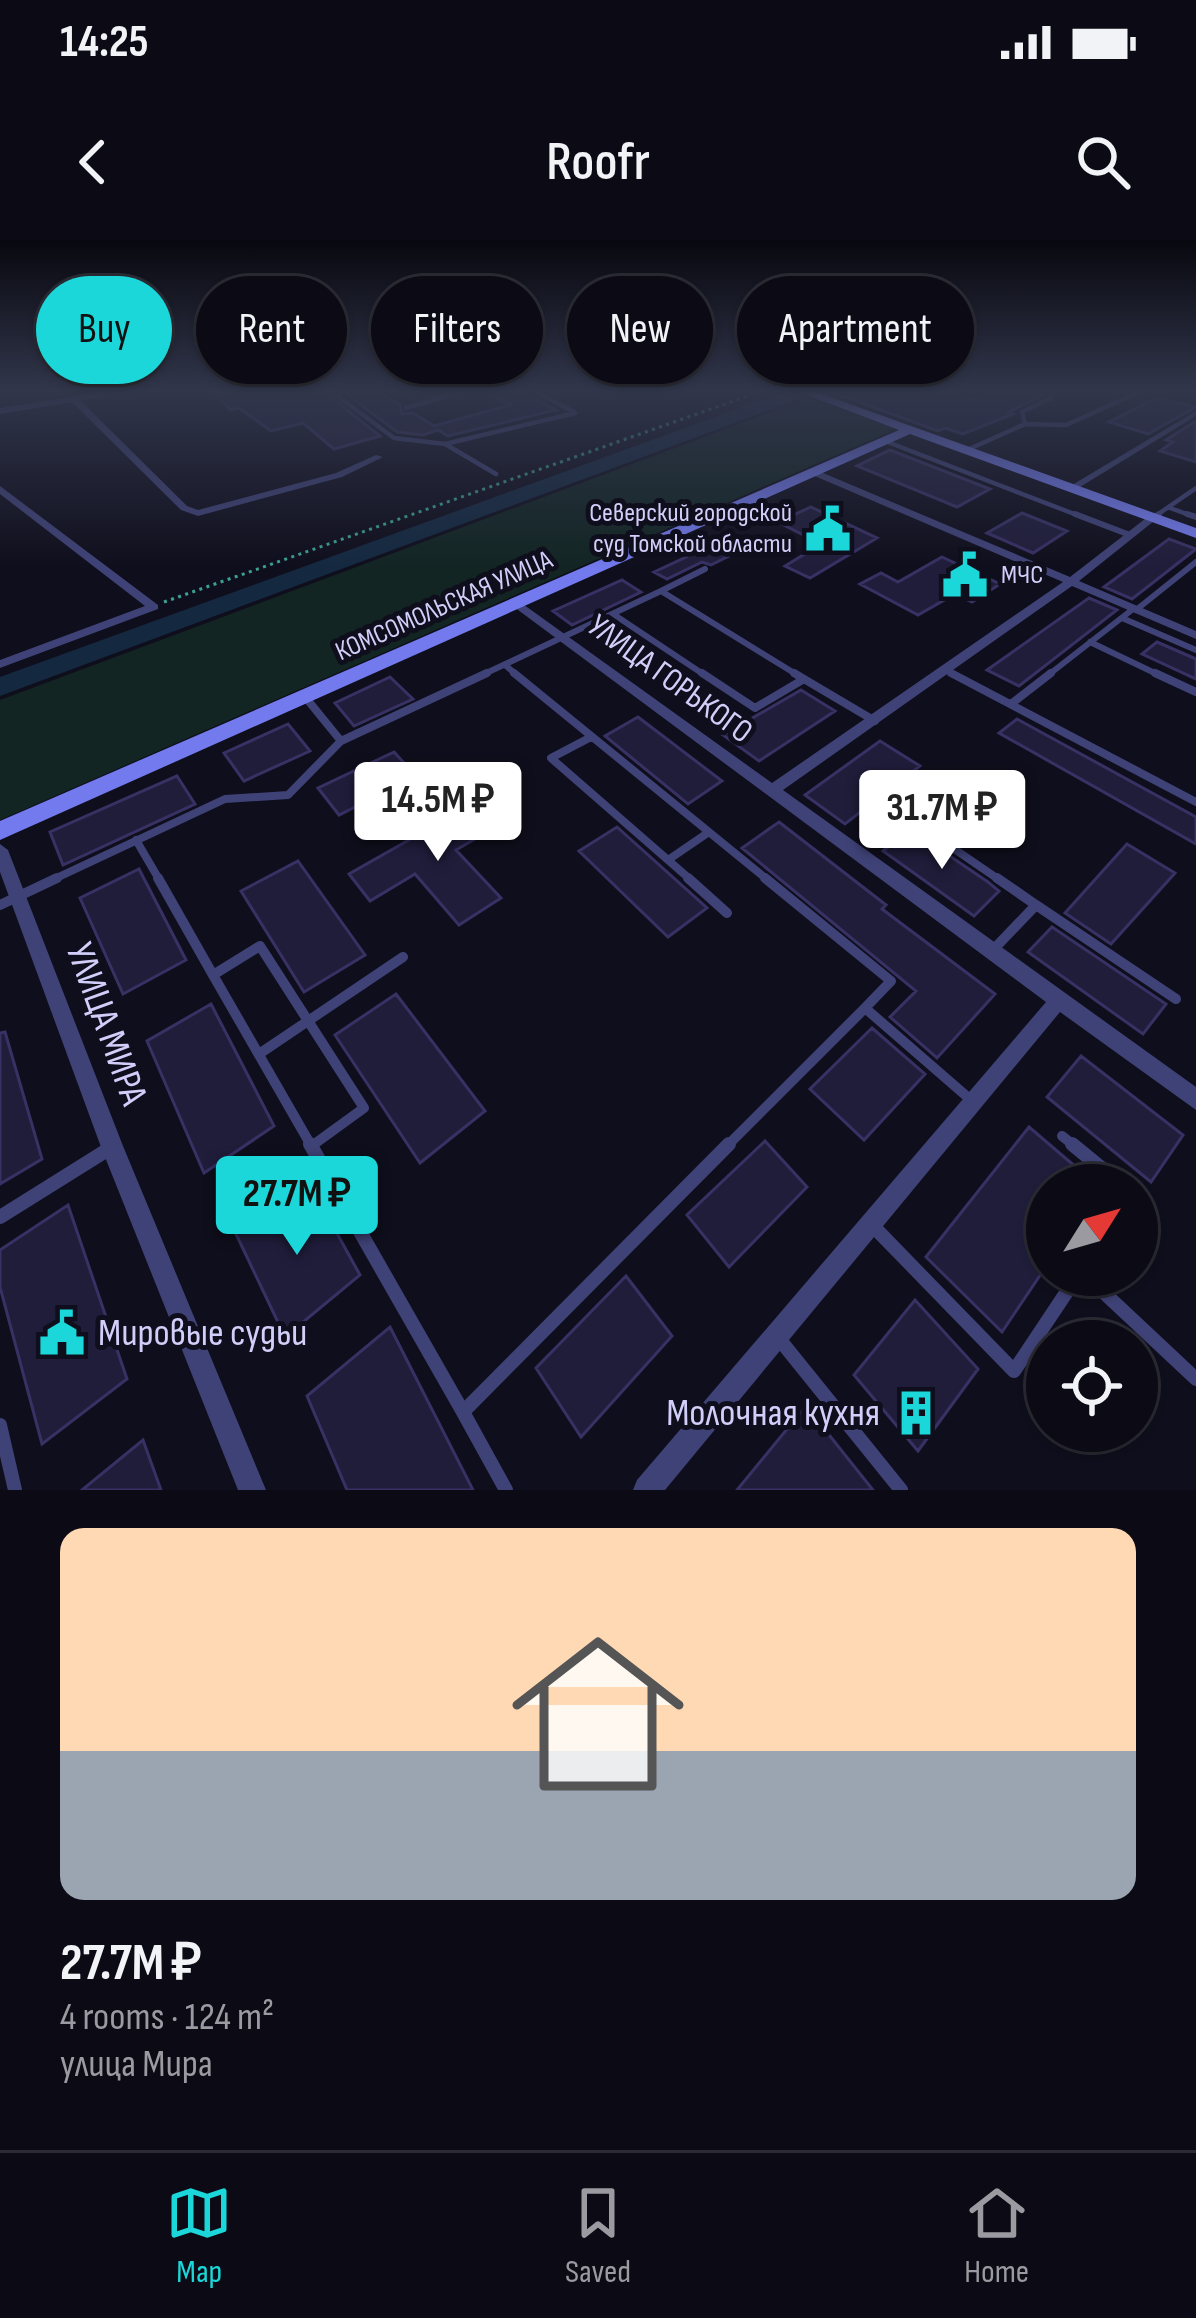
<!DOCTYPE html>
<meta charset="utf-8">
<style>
body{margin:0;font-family:"Sofia Sans Condensed",sans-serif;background:#191822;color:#f1f3f6;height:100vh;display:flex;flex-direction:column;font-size:45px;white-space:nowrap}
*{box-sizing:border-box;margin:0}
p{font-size:39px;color:#9a9aa0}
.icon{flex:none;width:66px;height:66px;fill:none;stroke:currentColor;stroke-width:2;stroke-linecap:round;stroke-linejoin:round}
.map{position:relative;height:1250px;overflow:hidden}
.side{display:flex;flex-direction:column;background:#0b0a15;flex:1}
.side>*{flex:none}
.banner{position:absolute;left:36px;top:36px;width:1125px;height:108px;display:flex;gap:24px}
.needle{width:78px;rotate:53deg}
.controls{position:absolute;left:1026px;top:924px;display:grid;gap:24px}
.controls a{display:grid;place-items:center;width:132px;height:132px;border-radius:50%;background:#0b0a15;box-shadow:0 3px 9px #0004,0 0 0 3px #2b2b34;font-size:60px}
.price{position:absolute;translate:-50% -102px;padding:0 27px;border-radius:12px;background:#fff;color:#222;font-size:39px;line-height:78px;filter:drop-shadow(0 3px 6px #0008)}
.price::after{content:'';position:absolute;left:50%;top:72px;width:36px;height:27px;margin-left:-18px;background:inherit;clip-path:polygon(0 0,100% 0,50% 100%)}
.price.active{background:#1cd7d9;color:#111}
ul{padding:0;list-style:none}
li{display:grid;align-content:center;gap:24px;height:636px;padding:0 60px}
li+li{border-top:3px solid #2b2b34}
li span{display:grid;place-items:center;height:372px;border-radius:24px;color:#555}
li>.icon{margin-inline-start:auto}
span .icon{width:216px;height:216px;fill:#fffc;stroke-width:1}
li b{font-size:51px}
.chip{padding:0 42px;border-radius:54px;background:#0b0a15;box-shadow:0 3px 9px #0004,0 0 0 3px #2b2b34;font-size:42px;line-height:108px}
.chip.active{background:#1cd7d9;color:#111}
.status{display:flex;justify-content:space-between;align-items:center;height:84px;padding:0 60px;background:#0b0a15;direction:ltr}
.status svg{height:33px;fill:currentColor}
header{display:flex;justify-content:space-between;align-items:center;height:156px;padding:0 60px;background:#0b0a15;font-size:54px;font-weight:600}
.menu{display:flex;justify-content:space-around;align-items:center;height:168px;border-top:3px solid #2b2b34;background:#0b0a15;font-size:33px;color:#9a9aa0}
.menu a{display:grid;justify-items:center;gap:6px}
.menu .active{color:#1cd7d9}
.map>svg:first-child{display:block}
</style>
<div class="status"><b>14:25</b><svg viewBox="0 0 49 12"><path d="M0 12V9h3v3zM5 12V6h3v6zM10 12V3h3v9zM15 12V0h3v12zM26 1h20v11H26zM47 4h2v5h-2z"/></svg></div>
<header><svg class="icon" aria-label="back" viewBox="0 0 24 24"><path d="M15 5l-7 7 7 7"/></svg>Roofr<svg class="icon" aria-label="search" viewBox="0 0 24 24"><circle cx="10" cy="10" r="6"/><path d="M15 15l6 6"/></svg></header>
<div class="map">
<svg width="1196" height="1250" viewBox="0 0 1196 1250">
<rect width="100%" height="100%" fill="#0f0e1c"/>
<path fill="#122523" d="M809,158L896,189L0,580V460Z"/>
<path fill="#142940" d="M781,153H815L0,456V437Z"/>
<path fill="#201d3b" stroke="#373164" stroke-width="3" d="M213,152H325L380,196L334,209L303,183L271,191L239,168L231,170Z
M344,152H379L400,165L402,174L413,173L434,186L510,165L485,152H522L556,170L448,196L438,190L423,195L397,192Z
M831,152H950L974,160L994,152L1044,154L1009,172L1013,174L963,194L945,188L938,191Z
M1156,158L1196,167L1148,194L1109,182Z
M1196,181V222L1160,211L1173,202L1166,200Z
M890,210L990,249L957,267L857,226Z
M811,267L877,298L810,338L785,326L821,304L778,282Z
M1022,273L1067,291L1033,313L987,293Z
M1169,299L1196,309L1132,359L1104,347Z
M708,307L727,317L711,325L702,322L667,339L654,332Z
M942,317L1000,344L972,362L955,354L918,375L860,344L881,333L898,342Z
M622,340L641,352L572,385L553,371Z
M1089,358L1117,370L1019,446L987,430Z
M1157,402L1196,419V439L1142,414Z
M390,437L413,459L354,486L335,463Z
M801,450L835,471L759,521L723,495Z
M638,477L722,541L688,564L605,496Z
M1017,479L1196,577V604L999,493Z
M288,484L310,511L244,541L224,513Z
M880,501L920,526L845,584L805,555Z
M394,512L416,536L339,575L318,548Z
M177,536L195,564L63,625L50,592Z
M481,559L504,582L456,610L501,658L459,685L415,634L370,661L349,634Z
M779,582L886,665L882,669L995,754L937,818L890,777L916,751L742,608Z
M617,587L707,668L668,697L579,611Z
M910,589L988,642L999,651L974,676L883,611Z
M1127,604L1175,633L1111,704L1065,673Z
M298,621L365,715L304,752L241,651Z
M139,629L186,720L123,754L80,658Z
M1052,687L1166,764L1143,794L1028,712Z
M396,754L485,871L420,923L335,795Z
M211,764L274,886L204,933L147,801Z
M872,788L925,834L864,900L810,849Z
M5,792L42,919L0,944V793Z
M1081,816L1183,895L1151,942L1047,857Z
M1029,887L1097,945H1047V1025L1002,1092L926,1017Z
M765,901L807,947L729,1027L687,975Z
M308,941L360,1035L285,1097L236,994Z
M68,965L127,1139L42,1204L0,1047V1010Z
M626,1036L672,1096L581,1197L536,1128Z
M915,1060L978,1129L918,1211L854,1135Z
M390,1087L473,1250H347L307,1156Z
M806,1166L873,1250H737Z
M143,1200L161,1250H82Z"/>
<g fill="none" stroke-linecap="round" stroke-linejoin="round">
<path stroke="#3ca192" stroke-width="3" stroke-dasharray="3 4.5" stroke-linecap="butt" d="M164,362L759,152"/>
<path stroke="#3f4276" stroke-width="4.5" d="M332,152L394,198L445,204
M536,152L574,172
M406,168L461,152
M1025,184L1022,172L1051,158L1050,152
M885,201L1082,277
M967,210L1025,184L1066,185L1139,152
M496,234L445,204L575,173
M1170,268L1195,277
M1154,277L1196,248"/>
<path stroke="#3f4276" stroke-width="6" d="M1075,274L1130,295
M1187,274L1196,277
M1154,277L1159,274
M661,351L705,329
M1136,370L1196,322
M613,374L706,436
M1122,378L1196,410
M1090,402L1161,436
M505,425L518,436
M944,429L957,436
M480,436L661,351L799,436
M1047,436L1133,369"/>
<path stroke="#3f4276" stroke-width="8" d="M514,433L769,641
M702,433L755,468L804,439L794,433
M951,433L1196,562
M1155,433L1196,452
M804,439L875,481
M1011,464L1051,433
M591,497L551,518L668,620L709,592
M341,501L487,433
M936,536L896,569L1001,641
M870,589L896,569
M136,600L160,641
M668,620L692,641
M50,641L225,559L288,555L341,501L306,458"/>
<path stroke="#3f4276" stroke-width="10" d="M158,638L213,735
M688,638L727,673
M765,638L891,741L865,768L971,860
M0,665L57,638
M1036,665L1176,759
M992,711L1036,665L997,638
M259,814L403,717
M1062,896L1076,907
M312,907L213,735L260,706L364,868L313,905
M726,907L865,768"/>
<path stroke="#3f4276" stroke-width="14" d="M310,904L463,1172
M1072,904L1122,945
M0,977L112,907
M874,987L1014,1131L1078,1035
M1085,1035L1196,1139
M780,1100L901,1250
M0,1185L15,1250
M506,1250L463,1172L729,904"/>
<path fill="#3f4276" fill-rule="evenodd" d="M72,158H78L187,266L198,270L336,233L376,215L383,217L342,237L198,276L181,270L72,162Z
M1196,171V176L1075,250L1067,248Z
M810,230H816L1070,337L1150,275L1159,277L1079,341L1196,391V399L1072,346L783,550L1196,847V870L1060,772L665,1250H633L637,1240L1046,762L510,364L520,362L772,543L1063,342L810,234Z
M0,246L158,365V369L0,428V420L145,366L0,254Z
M0,604L8,610L123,906L266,1250H238L101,907L0,632Z"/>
<path fill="#3f4276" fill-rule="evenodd" d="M104,152H132L0,174V168Z"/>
<path fill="#727aed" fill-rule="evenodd" d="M799,152H816L1196,288V298L910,194L0,600V581L899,190Z"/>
</g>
<linearGradient id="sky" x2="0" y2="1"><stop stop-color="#08080f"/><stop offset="0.46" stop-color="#31364b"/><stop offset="1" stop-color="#31364b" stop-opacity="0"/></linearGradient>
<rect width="1196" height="328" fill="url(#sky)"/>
<defs>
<g id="civic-bare" transform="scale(3.6)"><path d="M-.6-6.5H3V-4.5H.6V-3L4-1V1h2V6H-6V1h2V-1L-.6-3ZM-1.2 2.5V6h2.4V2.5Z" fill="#1cd7d9" stroke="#0f0e1c" stroke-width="2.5" paint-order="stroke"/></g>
<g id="building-bare" transform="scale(3.6)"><path d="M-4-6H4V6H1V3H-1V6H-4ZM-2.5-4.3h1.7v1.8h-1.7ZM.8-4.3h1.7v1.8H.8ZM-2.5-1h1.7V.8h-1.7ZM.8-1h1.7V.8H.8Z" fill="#1cd7d9" stroke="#0f0e1c" stroke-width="2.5" paint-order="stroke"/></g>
</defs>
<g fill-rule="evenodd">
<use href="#civic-bare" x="828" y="289"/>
<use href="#civic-bare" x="965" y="335"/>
<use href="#civic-bare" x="62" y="1093"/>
<use href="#building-bare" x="916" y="1173"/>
</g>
<g text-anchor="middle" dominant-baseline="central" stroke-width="10" stroke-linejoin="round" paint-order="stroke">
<g font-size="27" fill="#d1cff9" stroke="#0f0e1c" text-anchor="end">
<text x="792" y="273">Северский городской<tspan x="792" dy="31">суд Томской области</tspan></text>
<text x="1001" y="335" text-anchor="start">МЧС</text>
</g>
<g font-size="27" fill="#d1cff9" stroke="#0f0e1c">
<text transform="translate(444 366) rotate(-24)">КОМСОМОЛЬСКАЯ УЛИЦА</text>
</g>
<g font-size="33" fill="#d1cff9" stroke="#0f0e1c">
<text transform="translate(670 439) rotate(36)">УЛИЦА ГОРЬКОГО</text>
</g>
<g font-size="39" fill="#d1cff9" stroke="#0f0e1c">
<text transform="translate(106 784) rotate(70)">УЛИЦА МИРА</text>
</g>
<g font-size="39" fill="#d1cff9" stroke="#0f0e1c" text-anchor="start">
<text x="98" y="1093">Мировые судьи</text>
<text x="880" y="1173" text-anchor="end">Молочная кухня</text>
</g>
</g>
</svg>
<div class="controls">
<a><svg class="needle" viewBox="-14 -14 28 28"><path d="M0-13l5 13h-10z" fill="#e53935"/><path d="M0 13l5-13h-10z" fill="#9a9aa0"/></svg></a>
<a><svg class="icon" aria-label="locate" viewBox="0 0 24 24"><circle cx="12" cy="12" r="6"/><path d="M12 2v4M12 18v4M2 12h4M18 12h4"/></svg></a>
</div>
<b class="price" style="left:438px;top:624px">14.5M ₽</b>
<b class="price" style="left:942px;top:632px">31.7M ₽</b>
<b class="price active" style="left:297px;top:1018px">27.7M ₽</b>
<div class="banner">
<a class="chip active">Buy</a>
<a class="chip">Rent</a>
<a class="chip">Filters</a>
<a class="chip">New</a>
<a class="chip">Apartment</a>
</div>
</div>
<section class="side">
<ul>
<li><span style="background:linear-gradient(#ffd9b3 60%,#9aa5b1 0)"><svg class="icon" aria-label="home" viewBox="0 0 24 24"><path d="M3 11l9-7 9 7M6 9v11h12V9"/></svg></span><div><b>27.7M ₽</b><p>4 rooms · 124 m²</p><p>улица Мира</p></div></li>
</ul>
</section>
<nav class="menu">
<a class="active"><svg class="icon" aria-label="map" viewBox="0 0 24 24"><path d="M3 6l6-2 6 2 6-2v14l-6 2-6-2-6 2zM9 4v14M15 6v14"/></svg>Map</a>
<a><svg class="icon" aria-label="saved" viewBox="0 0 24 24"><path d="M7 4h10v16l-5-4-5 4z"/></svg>Saved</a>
<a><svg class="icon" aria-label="home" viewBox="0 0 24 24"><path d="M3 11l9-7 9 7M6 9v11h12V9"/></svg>Home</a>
</nav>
